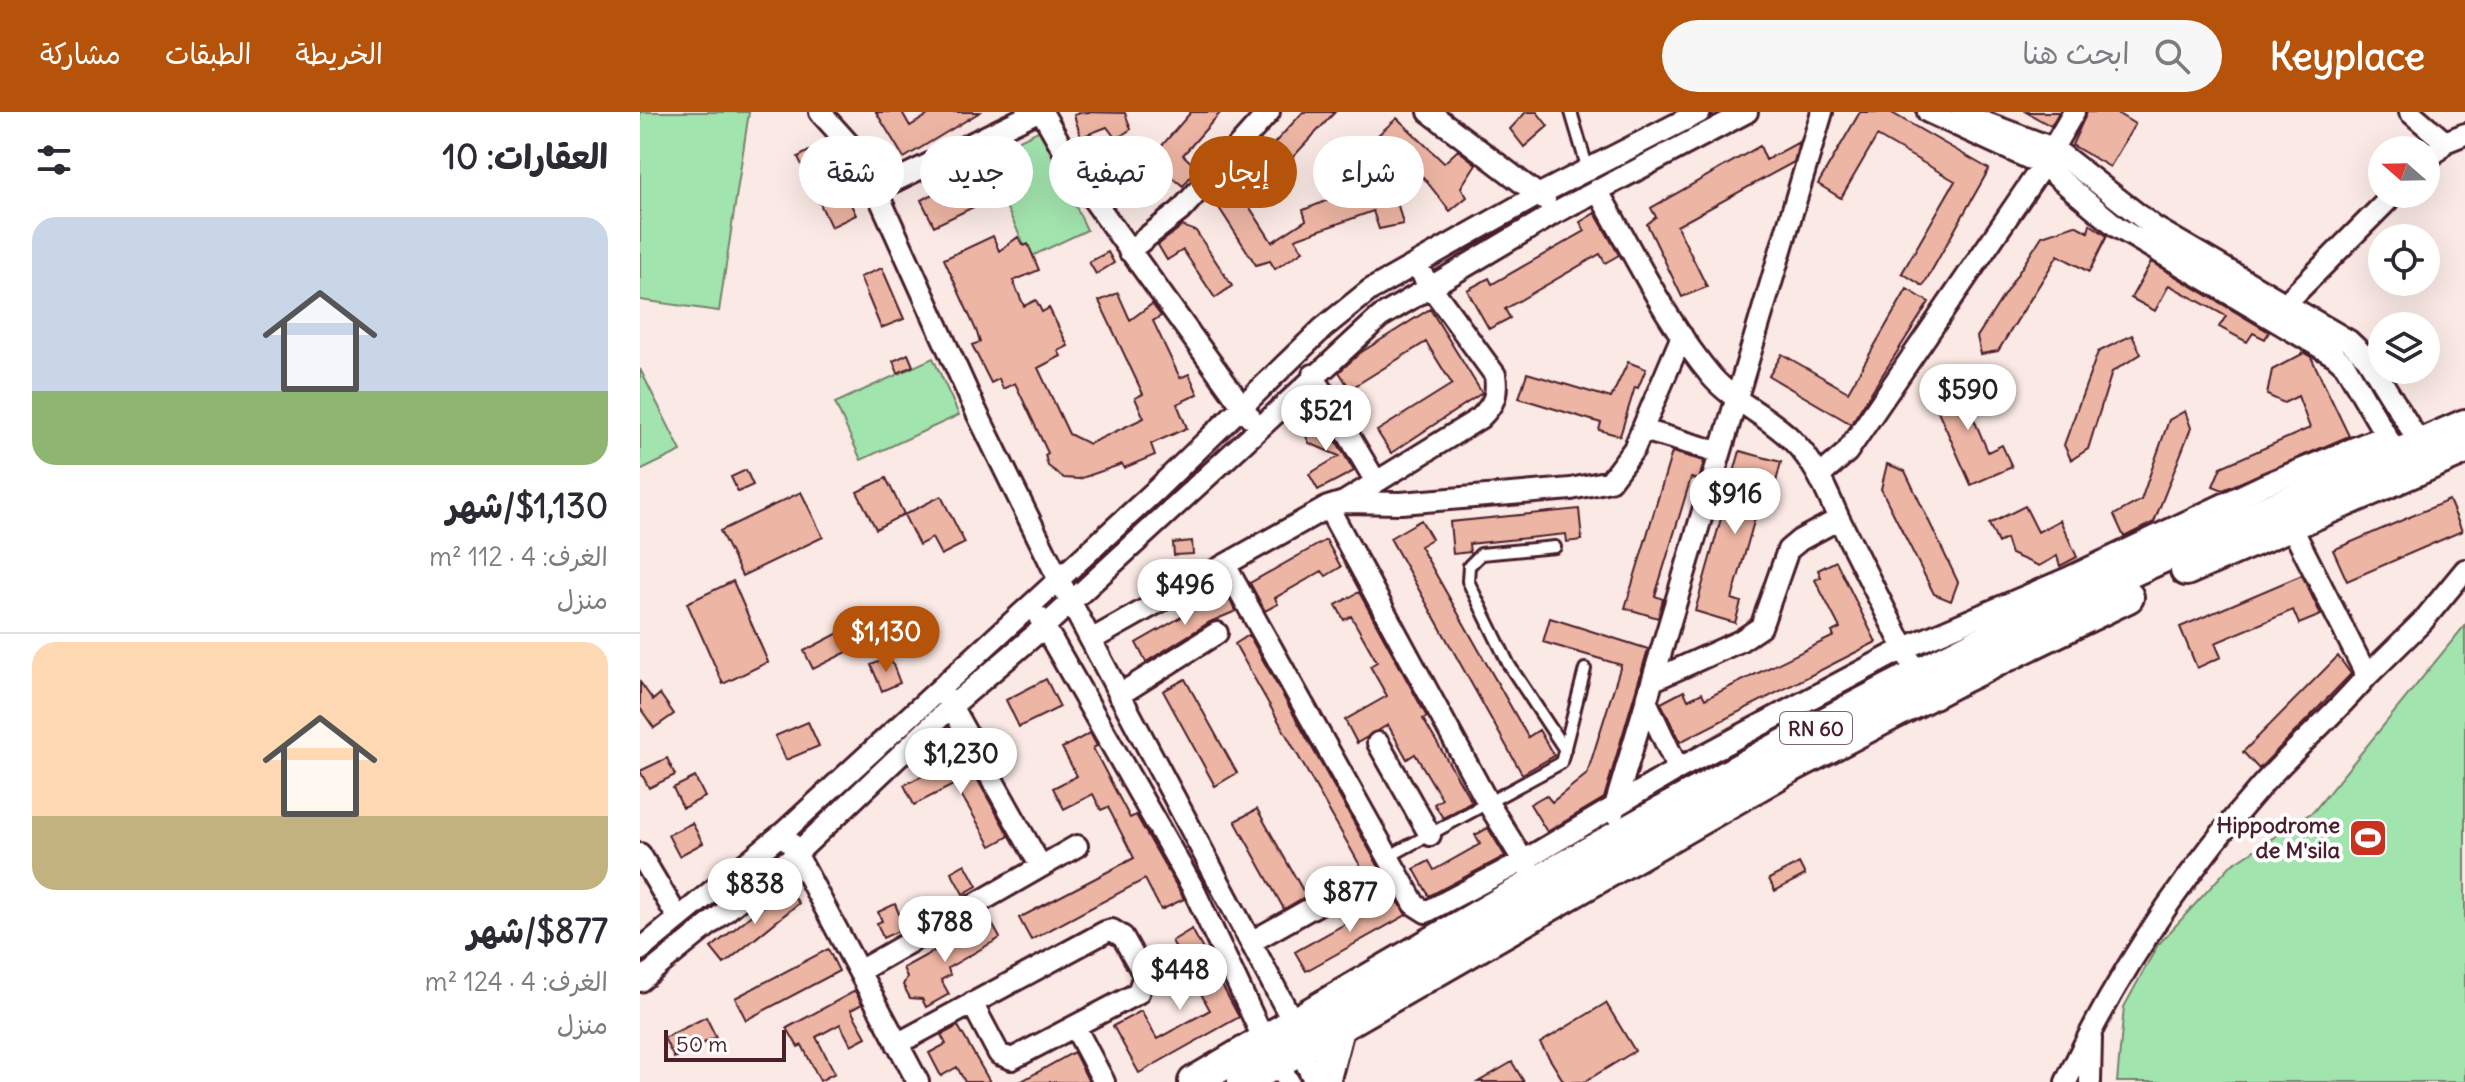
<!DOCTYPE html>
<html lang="ar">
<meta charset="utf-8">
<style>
body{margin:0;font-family:Delius,"Playpen Sans Arabic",sans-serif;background:#f7f7f7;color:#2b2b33;direction:rtl;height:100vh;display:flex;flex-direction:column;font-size:30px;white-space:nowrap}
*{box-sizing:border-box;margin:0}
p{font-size:26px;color:#7c7c81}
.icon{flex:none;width:44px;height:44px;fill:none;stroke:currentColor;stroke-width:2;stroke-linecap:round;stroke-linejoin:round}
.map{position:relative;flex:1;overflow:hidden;direction:ltr}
.sheet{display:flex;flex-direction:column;background:#fff;width:640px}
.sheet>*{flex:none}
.banner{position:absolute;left:24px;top:24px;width:760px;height:72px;direction:rtl;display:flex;gap:16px}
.needle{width:52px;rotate:290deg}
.tools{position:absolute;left:1728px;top:24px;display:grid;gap:16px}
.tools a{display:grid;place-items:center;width:72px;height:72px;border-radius:50%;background:#fff;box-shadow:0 8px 32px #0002;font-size:40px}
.scale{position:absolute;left:24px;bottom:20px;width:122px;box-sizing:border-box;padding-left:8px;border:4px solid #4a1f2b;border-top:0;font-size:22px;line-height:28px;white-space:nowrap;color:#4a1f2b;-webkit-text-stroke:6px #fff;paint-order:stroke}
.price{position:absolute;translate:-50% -68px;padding:0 18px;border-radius:28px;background:#fff;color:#222;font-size:26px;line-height:52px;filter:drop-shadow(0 2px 4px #0008)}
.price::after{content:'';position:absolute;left:50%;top:48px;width:24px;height:18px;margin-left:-12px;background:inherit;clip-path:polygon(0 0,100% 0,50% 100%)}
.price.current{background:#b45309;color:#fff}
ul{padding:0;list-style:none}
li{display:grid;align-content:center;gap:16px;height:424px;padding:0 32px}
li+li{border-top:2px solid #e1e1e2}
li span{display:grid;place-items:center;height:248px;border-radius:24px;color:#555}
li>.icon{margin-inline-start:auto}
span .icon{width:144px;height:144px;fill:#fffc;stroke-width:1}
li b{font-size:34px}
h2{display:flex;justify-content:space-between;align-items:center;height:96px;padding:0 32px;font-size:34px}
.pill{padding:0 28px;border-radius:36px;background:#fff;box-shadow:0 8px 32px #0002;font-size:28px;line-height:72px}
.pill.current{background:#b45309;color:#fff}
header{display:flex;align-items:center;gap:48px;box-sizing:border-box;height:112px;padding:0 40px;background:#b45309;color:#fff}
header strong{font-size:38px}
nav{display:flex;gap:44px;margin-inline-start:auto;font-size:28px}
.search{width:560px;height:72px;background:#f7f7f7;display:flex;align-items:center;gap:20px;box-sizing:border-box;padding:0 28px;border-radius:44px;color:#7c7c81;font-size:30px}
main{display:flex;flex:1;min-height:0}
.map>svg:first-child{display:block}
</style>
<header>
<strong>Keyplace</strong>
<div class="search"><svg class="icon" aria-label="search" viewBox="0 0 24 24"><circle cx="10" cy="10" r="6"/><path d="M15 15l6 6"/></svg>ابحث هنا</div>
<nav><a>الخريطة</a><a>الطبقات</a><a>مشاركة</a></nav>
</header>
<main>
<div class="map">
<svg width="1825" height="970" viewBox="0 0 1825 970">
<rect width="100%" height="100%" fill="#fae9e4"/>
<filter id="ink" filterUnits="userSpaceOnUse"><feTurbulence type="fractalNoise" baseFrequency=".0125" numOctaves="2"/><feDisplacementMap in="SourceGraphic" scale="16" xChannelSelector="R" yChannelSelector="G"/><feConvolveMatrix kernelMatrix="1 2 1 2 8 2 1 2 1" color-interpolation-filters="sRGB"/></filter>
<g filter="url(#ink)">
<path fill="#a2e4ae" stroke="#76826c" stroke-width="2" d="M0,0H109L79,199L0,188Z
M400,18L447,118L390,145L343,46Z
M293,246L319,303L221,348L195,291Z
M0,257L41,339L0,359Z
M1825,513V970H1477L1484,895L1517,834L1590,754L1674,699Z"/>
<path fill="#edb5a4" stroke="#4a1f2b" stroke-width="2" d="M236,0H262L270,14L293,0H340L264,46Z
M442,0L485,1L491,17L476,27L467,15L441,25L434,3Z
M551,0H581L543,43L557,56L543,74L523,58L505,65L496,49L510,35L519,37Z
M663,0H695L652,46L627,85L602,70L615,62L603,48L620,29L629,37Z
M886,0H897L908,14L884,35L870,17Z
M1220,0H1250L1349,57L1283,174L1262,161L1315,69L1237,24L1201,86L1178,72Z
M1386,0H1419L1411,14Z
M1447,0H1475L1495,12L1470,55L1432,33Z
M757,6L804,51L818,38L836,52L821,75L827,85L810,99L783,65L756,86L763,112L739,117L733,99L655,127L663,139L635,157L630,149L616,153L574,88L596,74L632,130L666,108L663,98L772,55L738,23Z
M1159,30L1154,50L1037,114L1067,175L1042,185L1007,112L1016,105L1011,96L1120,34L1126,48Z
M169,39L179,56L191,50L216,103L191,115L158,45Z
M328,64L342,91L294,114L281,88Z
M955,101L979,143L965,151L960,142L865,197L870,206L849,217L827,178L849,166L852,172L945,119L940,110Z
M1450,112L1467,124L1449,160L1418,143L1358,239L1341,242L1337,225L1402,124L1435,113L1448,120Z
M542,114L556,119L592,174L575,186L543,138L527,148L518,133Z
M353,124L359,139L378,125L384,134L388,132L399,158L373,169L384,194L396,188L402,200L409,196L428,234L418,239L421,244L398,256L429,322L449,332L504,306L495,286L503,282L459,189L478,181L490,208L512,192L521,204L513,209L540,266L549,262L558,282L537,292L547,316L511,332L515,343L484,356L482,352L439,367L424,366L408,354L405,343L408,341L375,271L363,277L359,267L351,271L332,233L340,230L336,218L304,147Z
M468,140L474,151L456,162L449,150Z
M1511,150L1629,220L1625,227L1613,221L1607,230L1579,215L1586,204L1529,173L1515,199L1491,186Z
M242,156L264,207L241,216L220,165Z
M1267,177L1289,190L1211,312L1129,264L1142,242L1208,280Z
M790,197L842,281L751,341L737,319L812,272L786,230L710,277L699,260L720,241Z
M1492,223L1501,242L1472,260L1448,337L1431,348L1424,333L1458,240Z
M1664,241L1671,245L1709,324L1583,378L1573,374L1581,355L1670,316L1658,284L1644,291L1627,283L1632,258Z
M268,242L273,254L258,261L253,249Z
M988,250L1006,257L998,276L995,275L980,324L959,318L961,311L879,286L887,261L971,286Z
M1331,263L1335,274L1326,289L1348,340L1362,333L1372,355L1331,373L1290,281Z
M1545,299L1551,316L1514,410L1484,425L1474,403L1501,388L1529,308Z
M674,301L681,314L689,317L714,359L678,378L669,362L699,344L669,331L660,310Z
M1100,339L1141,350L1136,370L1126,367L1092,487L1101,490L1095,511L1055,499Z
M1032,340L1064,349L1059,368L1051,366L1015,484L1023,487L1018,506L985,496Z
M1247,352L1265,359L1318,470L1311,489L1294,482L1241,377Z
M106,358L113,373L98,380L91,365Z
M246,366L264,402L236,417L217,380Z
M161,380L183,425L102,464L80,419Z
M301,384L325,431L301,443L292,426L279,433L264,403Z
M1809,388L1822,419L1707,469L1693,438Z
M1385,394L1398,420L1420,408L1437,445L1420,454L1417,444L1399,454L1371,442L1366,427L1358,431L1349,412Z
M939,397L942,428L927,430L926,422L829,432L830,440L813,442L810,410Z
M781,408L792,427L780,434L888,625L899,618L914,644L882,662L750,426Z
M686,428L701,455L686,464L682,459L635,486L638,492L625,499L610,471Z
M552,429L553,442L534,443L533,431Z
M1196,449L1236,530L1040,630L1021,591L1044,579L1048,588L1062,581L1065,587L1194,524L1192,520L1200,516L1175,468L1181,465L1178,458Z
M1662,463L1681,503L1659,512L1653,498L1575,531L1581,545L1557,556L1540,515Z
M93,469L128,550L83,572L47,491Z
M585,480L596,499L570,510L506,550L496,531Z
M719,480L787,605L783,607L832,690L803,706L794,692L802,687L775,642L767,647L748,613L717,631L705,608L747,584L730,554L737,550L711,504L704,508L696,493Z
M910,506L1008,537L964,686L907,720L890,692L906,683L912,690L947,662L981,553L903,530Z
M214,513L223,532L173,557L164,539Z
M609,523L740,757L726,764L595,532Z
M1698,544L1711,562L1619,657L1603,640Z
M250,545L260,571L242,579L231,553Z
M406,567L420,595L379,615L366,588Z
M545,567L597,661L575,674L523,579Z
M0,570L13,588L20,582L34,602L14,616L0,596Z
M168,610L179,634L146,648L135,624Z
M450,621L457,634L453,636L490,706L496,703L544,787L521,798L505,767L391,828L379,806L494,746L468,695L461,698L453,682L424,697L413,676L437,664L422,636Z
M27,646L35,663L9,676L0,659Z
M326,647L369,724L351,734L315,672L274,693L264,673L304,653L307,658Z
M55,665L65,685L43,696L33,676Z
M617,697L666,784L644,797L595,709Z
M52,711L63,731L39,744L28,723Z
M848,716L865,744L789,784L774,757L789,749L794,758L840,732L835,723Z
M1159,751L1165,763L1135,779L1129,767Z
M325,752L337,774L323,782L311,760Z
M146,775L159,791L84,852L71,836Z
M755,784L766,803L666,859L655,840Z
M255,792L265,816L243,826L237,811L242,809L238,800Z
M350,808L360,826L308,856L310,863L301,868L309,882L286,895L282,887L270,886L263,873L267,865L263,856Z
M552,817L599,905L499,961L473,914L501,899L517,927L570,898L532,829Z
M188,837L199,859L106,908L95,886Z
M215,879L222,892L211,898L226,925L211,933L200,912L176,925L195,961L180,969L162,933L158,935L147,916Z
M966,891L995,939L944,970H924L900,931Z
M66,905L76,925L34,946L24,926Z
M318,914L350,970H325L317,955L301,964L289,941L306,932L301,923Z
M434,940L449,970H380Z
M872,950L884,970H838Z"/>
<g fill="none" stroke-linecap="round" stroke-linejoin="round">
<g stroke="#4a1f2b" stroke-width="16">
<path id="lane" d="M931,0L948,58
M915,435L841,442L829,454L828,469L869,553L925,638
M748,745L921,651L945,557"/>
</g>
<g stroke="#4a1f2b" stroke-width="26">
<path id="street" d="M180,0L216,40L236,78L336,299L418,466L653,910L660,939L675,970
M402,0L445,76L610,305
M789,0L905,88
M1288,0L1403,53L1477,115L1695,244L1705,253L1752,334
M1770,0L1805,30L1786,50
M1322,2L1413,36L1514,115L1709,229L1727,246L1786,341
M1805,30L1825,22
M236,78L396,0
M957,78C994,141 1025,209 1072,265C1095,291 1129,304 1153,329C1176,352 1186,378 1199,407L1160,428L1148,438L1121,515L1100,529L1016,567
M489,139L540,99L629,0
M1646,191L1754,82
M673,263L736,370
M1003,318L1079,340
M1181,363L1207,340L1403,53L1434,0
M704,390L761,391L931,377L970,369L994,337L1042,224
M688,395L848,691L889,758
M1199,407L1278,564
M585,453L775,793L786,800L883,749L1038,657L1265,536L1426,467L1626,372L1746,323
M399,505L553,776L624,928L649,970
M451,528L688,395L704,390L840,306C854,292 858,283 855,263L783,164
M1727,564L1783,509L1825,458
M479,583L577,521
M306,585L400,753
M1007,591L1038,657
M738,631L790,723
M973,701L1182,0
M150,730L278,970
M0,742L38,806
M611,830L714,772
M0,838L144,720L514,380L683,216L730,178L900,82L1060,0
M221,858L437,734
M0,869L157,741L312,594L404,515L740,205L915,101L1107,0
M435,915L464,970
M257,932L465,820L472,818L483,825L504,863L498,881L372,947L359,942L332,891
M1426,970C1476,863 1543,763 1621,674C1655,636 1694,603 1727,564L1646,404
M1450,970L1451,925"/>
</g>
<g stroke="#4a1f2b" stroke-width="36">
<path id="primary" d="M1546,458L1825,337
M554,970C816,815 1080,661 1352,525C1507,449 1667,382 1825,313
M603,970L1147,657L1323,565L1488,485
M684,970L698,917"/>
</g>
<use href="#lane" stroke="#fff" stroke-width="10"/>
<use href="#street" stroke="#fff" stroke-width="20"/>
<use href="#primary" stroke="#fff" stroke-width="30"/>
</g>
</g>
<defs>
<g id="stadium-square" transform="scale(2)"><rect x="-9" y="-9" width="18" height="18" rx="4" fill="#c8321e" stroke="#fff"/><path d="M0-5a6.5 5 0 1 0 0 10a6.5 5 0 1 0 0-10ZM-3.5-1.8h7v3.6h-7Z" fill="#fff"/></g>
</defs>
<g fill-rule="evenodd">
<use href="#stadium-square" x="1728" y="726"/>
</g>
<g text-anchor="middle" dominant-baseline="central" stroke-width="8" stroke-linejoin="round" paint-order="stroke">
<rect fill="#fff" stroke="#80626b" stroke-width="2" x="1140" y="600" width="72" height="32" rx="6"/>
<g font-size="20" font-weight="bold" fill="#4a1f2b">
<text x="1176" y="616">RN 60</text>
</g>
<g font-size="22" font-weight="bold" fill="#4a1f2b" stroke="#fff" text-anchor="end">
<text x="1700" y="713">Hippodrome<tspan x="1700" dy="25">de M'sila</tspan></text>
</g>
</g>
</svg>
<div class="tools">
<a><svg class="needle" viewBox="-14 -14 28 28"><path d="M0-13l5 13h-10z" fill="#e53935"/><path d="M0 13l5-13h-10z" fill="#7c7c81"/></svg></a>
<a><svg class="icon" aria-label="locate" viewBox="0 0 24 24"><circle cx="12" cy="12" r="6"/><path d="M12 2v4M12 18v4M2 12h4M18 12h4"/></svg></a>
<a><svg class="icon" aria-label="layers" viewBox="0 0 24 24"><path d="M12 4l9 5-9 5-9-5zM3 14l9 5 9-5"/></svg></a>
</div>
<div class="scale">50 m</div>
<b class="price" style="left:1328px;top:320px">$590</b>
<b class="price" style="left:686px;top:341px">$521</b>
<b class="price" style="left:1095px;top:424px">$916</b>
<b class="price" style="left:545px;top:515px">$496</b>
<b class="price current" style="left:246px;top:562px">$1,130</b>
<b class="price" style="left:321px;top:684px">$1,230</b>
<b class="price" style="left:115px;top:814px">$838</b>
<b class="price" style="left:710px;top:822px">$877</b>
<b class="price" style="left:305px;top:852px">$788</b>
<b class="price" style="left:540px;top:900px">$448</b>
<div class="banner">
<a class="pill">شراء</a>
<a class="pill current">إيجار</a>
<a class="pill">تصفية</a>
<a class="pill">جديد</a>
<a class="pill">شقة</a>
</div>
</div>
<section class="sheet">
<h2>العقارات: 10<svg class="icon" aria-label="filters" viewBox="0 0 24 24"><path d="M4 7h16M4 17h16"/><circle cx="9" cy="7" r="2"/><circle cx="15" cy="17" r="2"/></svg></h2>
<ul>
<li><span style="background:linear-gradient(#c9d6e8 70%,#8fb573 0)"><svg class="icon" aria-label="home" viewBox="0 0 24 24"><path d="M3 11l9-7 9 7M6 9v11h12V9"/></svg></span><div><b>$1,130/شهر</b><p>الغرف: 4 · 112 m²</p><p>منزل</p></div></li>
<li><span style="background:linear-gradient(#ffd9b3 70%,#c2b280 0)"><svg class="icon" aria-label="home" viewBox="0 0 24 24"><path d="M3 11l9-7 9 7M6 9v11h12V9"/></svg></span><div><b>$877/شهر</b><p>الغرف: 4 · 124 m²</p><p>منزل</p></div></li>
</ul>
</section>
</main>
